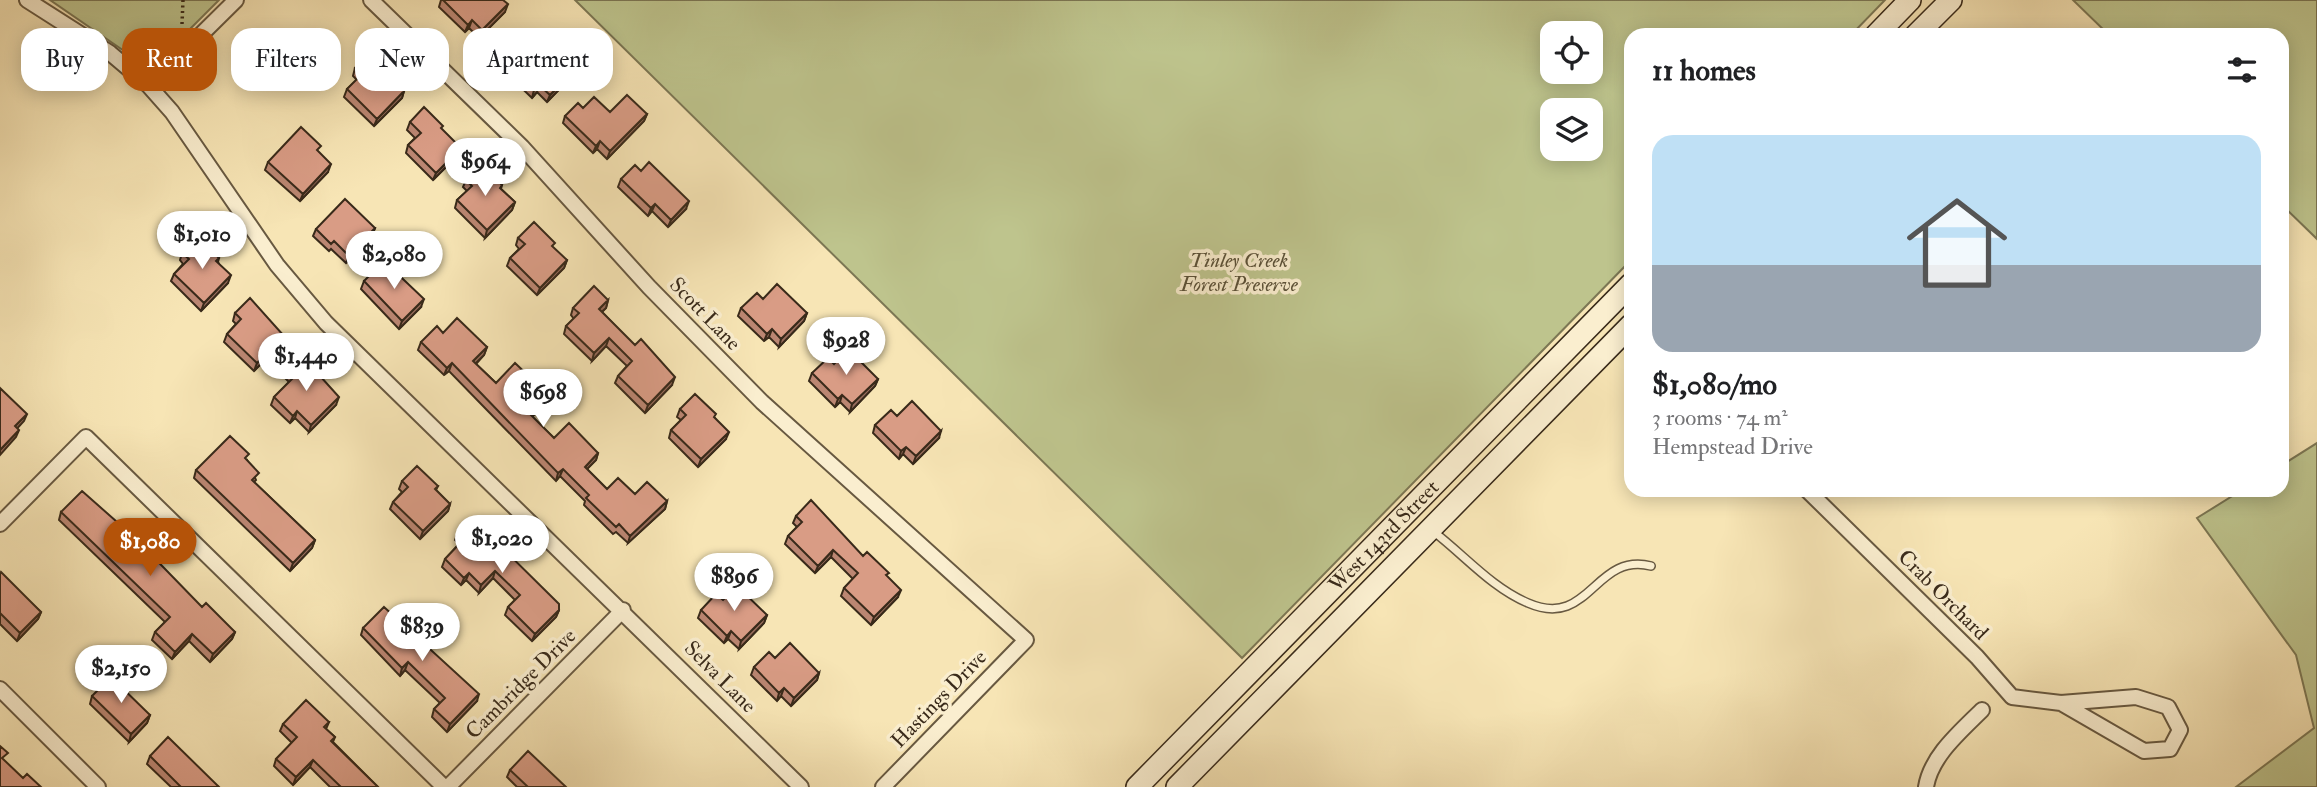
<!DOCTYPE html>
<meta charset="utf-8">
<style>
body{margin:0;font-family:"IM FELL Double Pica",serif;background:#f2f2f2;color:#202124;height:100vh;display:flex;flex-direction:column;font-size:26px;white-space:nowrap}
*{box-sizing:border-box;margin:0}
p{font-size:23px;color:#757577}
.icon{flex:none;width:38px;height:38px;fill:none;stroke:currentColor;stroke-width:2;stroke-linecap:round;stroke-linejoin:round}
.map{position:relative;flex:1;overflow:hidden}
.details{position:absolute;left:1624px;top:28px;width:665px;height:469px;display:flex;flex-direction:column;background:#fff;border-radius:21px;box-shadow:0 4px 18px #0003}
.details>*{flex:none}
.guide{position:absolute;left:21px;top:28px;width:665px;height:63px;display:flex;gap:14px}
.fabs{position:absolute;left:1540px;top:21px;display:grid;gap:14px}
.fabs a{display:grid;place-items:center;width:63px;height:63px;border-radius:14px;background:#fff;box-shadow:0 4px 18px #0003;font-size:35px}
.price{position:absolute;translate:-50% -60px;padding:0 16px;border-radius:24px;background:#fff;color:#222;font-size:23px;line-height:46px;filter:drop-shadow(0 2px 4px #0008)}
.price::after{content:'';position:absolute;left:50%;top:42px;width:21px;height:16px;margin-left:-10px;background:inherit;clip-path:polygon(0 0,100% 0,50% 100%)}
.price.selected{background:#b45309;color:#fff}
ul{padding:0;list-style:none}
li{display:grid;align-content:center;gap:14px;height:371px;padding:0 28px}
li+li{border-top:2px solid #e0e0e0}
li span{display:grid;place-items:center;height:217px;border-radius:21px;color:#555}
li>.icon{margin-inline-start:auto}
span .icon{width:126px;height:126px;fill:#fffc;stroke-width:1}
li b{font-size:30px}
h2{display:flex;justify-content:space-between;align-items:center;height:84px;padding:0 28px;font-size:30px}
.chip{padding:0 24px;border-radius:21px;background:#fff;box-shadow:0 4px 18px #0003;font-size:24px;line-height:63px}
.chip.selected{background:#b45309;color:#fff}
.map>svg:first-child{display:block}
</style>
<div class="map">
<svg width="2317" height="787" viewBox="0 0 2317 787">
<rect width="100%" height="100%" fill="#f7e5b5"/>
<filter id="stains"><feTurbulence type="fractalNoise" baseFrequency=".00286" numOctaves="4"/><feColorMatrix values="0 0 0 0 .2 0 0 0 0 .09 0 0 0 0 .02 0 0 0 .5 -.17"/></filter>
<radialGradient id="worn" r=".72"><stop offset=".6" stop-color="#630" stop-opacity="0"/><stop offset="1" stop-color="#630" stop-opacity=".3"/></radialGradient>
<path fill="#bec48d" stroke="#7c7754" stroke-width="2" fill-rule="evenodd" d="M50,0H219L157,62L143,64Z
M575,0H1885L1851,35H1631V260L1242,658ZM1552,33H1591V72H1552ZM1591,110V149H1552V110Z
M2073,0H2317V239L2282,205V35H2109Z
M2317,443V787H2236L2314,728L2296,655L2197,518L2242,490H2282V465Z"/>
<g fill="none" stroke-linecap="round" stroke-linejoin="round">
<g stroke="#685941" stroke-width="10">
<path id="service" d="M1434,532C1464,555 1492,588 1528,603C1590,630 1594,552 1651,566"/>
</g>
<g stroke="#685941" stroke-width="18">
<path id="minor" d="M27,0L110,53L149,86L172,112L277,265L326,323L801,787
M371,0L522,147L649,287L762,402L1026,640L883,787
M149,86L236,0
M1807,490L1977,657L2012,697L2061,703
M0,524L86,437L444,787
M0,689L98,787
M2136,697L2168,707L2180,730L2170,749L2144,751L2061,703Z
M448,787L623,610
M1926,787C1931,756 1960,732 1982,710"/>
</g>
<g stroke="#392a1a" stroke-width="24">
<g id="secondary">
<path d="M1876,35L1910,0"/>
<path d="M1916,35L1951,0"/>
<path id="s1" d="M1137,787L1631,284"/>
<path d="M1177,787L1631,325"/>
</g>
</g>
<path stroke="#392a1a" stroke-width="3.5" stroke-dasharray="2 3.5" stroke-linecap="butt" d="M182,24L183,0"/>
<use href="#service" stroke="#faeecf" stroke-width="7"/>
<use href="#minor" stroke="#faeecf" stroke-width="14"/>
<use href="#secondary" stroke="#faeecf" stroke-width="21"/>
</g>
<path fill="#bb8672" stroke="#392a1a" stroke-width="2" d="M441,0H503L505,12L479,38L469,28L465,32L439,7Z
M552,53L581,63L578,70L547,102L537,92L532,98L502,69L505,61Z
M355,68L392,74L391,77L404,91L402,98L374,126L344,97L347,89L357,80L353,76Z
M583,108L610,112L647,114L644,121L607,159L597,149L593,153L563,123L565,116Z
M410,122L442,130L458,155L433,180L406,153L408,145L415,138L407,130Z
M318,152L328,172L300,201L265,170L268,162Z
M621,179L686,209L668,227L652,211L648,216L618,187Z
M466,180L502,185L501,189L515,202L512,210L485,238L455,208L457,200L467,191L463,187Z
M375,228L372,236L346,263L331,249L329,251L313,236L316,229Z
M518,238L567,260L564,268L537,295L507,266L510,258L519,249L516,245Z
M182,253L219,258L218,262L228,283L201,311L171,281L174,274L183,264L180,260Z
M364,281L421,307L399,329L361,289Z
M763,299L807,313L804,321L779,347L769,337L764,341L738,316L741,308Z
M608,300L606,308L602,312L672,385L645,413L615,383L618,376L627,366L606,346L592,361L564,334L566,326L574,319L571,315L573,308Z
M235,313L284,336L281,343L254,371L224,342L227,334L236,324L233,321Z
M443,333L487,347L484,355L476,364L496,383L534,381L532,388L544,400L541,407L532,417L554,438L598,453L596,460L587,469L607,489L667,501L665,509L628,543L616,532L613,534L584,505L585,501L560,476L556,481L449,371L444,375L418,350L421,342Z
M834,364L878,379L875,386L850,412L840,402L835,407L809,381L812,373Z
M288,371L336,405L309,432L295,418L290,423L271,405L274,397L289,382L285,378Z
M680,409L715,418L726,439L698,467L669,438L671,430L681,420L677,417Z
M897,416L939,438L913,464L903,454L899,459L873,433L875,425Z
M247,460L256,480L254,482L315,540L312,548L290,571L194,478L196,470Z
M402,481L438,486L436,490L450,504L448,511L420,539L390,509L393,502L402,492L399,489Z
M61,512L202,607L235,632L232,639L210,662L189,641L172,659L152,640L155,632L165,622L59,520Z
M796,516L863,556L887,577L898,597L871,625L841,596L844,588L853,579L831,557L815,573L785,544L788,536L797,527L793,523Z
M458,532L559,610L556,617L532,641L505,615L508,607L515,600L493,578L479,593L466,580L461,585L442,567L445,559L459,544L455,540Z
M0,574L41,612L38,619L17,641L0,624Z
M723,600L767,615L764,623L739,649L728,639L724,643L698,618L701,610Z
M363,628L477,701L447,732L432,717L434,709L440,703L405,670L400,676L361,635Z
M775,658L819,673L817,680L791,706L781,696L777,701L751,675L754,667Z
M92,696L150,715L147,723L129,742L90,704Z
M329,722L326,729L335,737L333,742L378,787H330L310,767L293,785L274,766L276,759L292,743L280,731L283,724Z
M150,756L219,787H171L147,764Z
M510,770L566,787H517L507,777Z"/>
<path fill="#986d5d" stroke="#392a1a" stroke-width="2" d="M508,4L505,12L479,38L482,30Z
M472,20L469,28L465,32L468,25Z
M581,63L578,70L547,102L550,95Z
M539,85L537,92L532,98L534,90Z
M404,91L402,98L374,126L377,119Z
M647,114L644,121L607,159L610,151Z
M600,141L597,149L593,153L596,146Z
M461,148L458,155L433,180L436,173Z
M331,164L328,172L300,201L303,194Z
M689,201L686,209L668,227L671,220Z
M515,202L512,210L485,238L487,230Z
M655,204L652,211L648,216L651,208Z
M375,228L372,236L346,263L349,256Z
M567,260L564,268L537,295L540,288Z
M231,275L228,283L201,311L204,303Z
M424,299L421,307L399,329L402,321Z
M608,300L606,308L596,317L599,309Z
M807,313L804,321L779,347L781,339Z
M772,329L769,337L764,341L767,334Z
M284,336L281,343L254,371L257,363Z
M609,338L606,346L592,361L594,353Z
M487,347L484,355L470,369L473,361Z
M452,363L449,371L444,375L447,368Z
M675,377L672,385L645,413L648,405Z
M878,379L875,386L850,412L852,404Z
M842,395L840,402L835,407L838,399Z
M339,397L336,405L309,432L311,425Z
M544,400L541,407L527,422L530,414Z
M297,411L295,418L290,423L293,416Z
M27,414L24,421L12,434L15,426Z
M19,430L16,437L0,455V450Z
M941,431L939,438L913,464L916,456Z
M729,432L726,439L698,467L701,459Z
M906,447L903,454L899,459L901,451Z
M598,453L596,460L582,474L585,467Z
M563,469L560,476L556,481L558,473Z
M667,501L665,509L628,543L630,536Z
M450,504L448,511L420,539L423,531Z
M315,540L312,548L290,571L293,563Z
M833,550L831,557L815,573L818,566Z
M495,571L493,578L479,593L481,585Z
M469,573L466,580L461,585L464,578Z
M901,590L898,597L871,625L874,617Z
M559,610L556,617L532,641L535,634Z
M41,612L38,619L17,641L20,633Z
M767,615L764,623L739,649L741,641Z
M731,631L728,639L724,643L727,636Z
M235,632L232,639L210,662L213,654Z
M192,634L189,641L172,659L175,652Z
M408,662L405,670L400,676L402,668Z
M819,673L817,680L791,706L794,698Z
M784,688L781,696L777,701L779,693Z
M479,694L477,701L447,732L450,724Z
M150,715L147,723L129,742L131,734Z
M313,760L310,767L293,785L296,777Z"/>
<path fill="#d99c85" stroke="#392a1a" stroke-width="2" d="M443,0H503L508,4L482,30L472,20L468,25Z
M532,34L552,53L561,44L581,63L550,95L539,85L534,90L505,61Z
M371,53L392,74L389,76L404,91L377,119L347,89L362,74L355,68Z
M627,95L647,114L610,151L600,141L596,146L565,116L578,103L583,108L594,97L610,112Z
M424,107L443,126L441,128L461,148L436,173L408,145L421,133L410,122Z
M301,127L321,146L317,150L331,164L303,194L268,162Z
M649,162L689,201L671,220L655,204L651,208L621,179L635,165L641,171Z
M481,164L502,185L500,188L515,202L487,230L457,200L472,186L466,180Z
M345,199L375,228L349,256L334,241L331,244L316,229Z
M534,222L555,243L552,246L567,260L540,288L510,258L525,244L518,238Z
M197,237L219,258L216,261L231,275L204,303L174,274L189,259L182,253Z
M384,261L424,299L402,321L364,281Z
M777,284L807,313L781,339L772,329L767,334L741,308L757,293L763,299Z
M594,286L608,300L599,309L635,345L641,339L675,377L648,405L618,376L632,361L609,338L594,353L566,326L579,313L573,308Z
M250,298L284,336L257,363L227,334L241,319L235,313Z
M457,318L487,347L473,361L496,383L515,363L534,381L530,386L544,400L530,414L554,438L569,423L598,453L585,467L607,489L618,478L635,494L647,482L667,501L630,536L619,524L616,527L586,498L589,495L563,469L558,473L452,363L447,368L421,342L437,326L443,333Z
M848,349L878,379L852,404L842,395L838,399L812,373L828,358L834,364Z
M302,356L339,397L311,425L297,411L293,416L274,397L294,377L288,371Z
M0,388L27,414L15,426L19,430L0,450Z
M695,394L716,414L714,417L729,432L701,459L671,430L686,415L680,409Z
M912,401L941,431L916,456L906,447L901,451L875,425L891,410L897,416Z
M230,436L249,454L245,458L259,473L252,480L315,540L293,563L196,470Z
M417,466L438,486L435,489L450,504L423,531L393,502L408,487L402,481Z
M82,491L134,537L202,607L206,603L235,632L213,654L192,634L175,652L155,632L170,617L61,512Z
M811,500L863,556L867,552L889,573L886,575L901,590L874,617L844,588L858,573L833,550L818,566L788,536L802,522L796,516Z
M472,518L559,604V610L535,634L508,607L520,595L495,571L481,585L469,573L464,578L445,559L464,539L458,532Z
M1,572L41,612L20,633L0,613V574Z
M737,586L767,615L741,641L731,631L727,636L701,610L716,594L723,600Z
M384,607L479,694L450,724L434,709L445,698L408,662L402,668L363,628Z
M790,643L819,673L794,698L784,688L779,693L754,667L769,652L775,658Z
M111,677L150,715L131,734L92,696Z
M306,700L329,722L324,727L335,737L331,741L378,787H341L313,760L296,777L276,759L297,737L283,724Z
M168,737L219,787H181L150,756Z
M0,746L8,753L2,758L23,778L27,774L41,787H0Z
M528,751L566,787H528L510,770Z"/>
<g text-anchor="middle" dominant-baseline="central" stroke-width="7" stroke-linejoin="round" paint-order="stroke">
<g font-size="21" font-style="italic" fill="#5a5037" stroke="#faeecf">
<text x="1239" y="260">Tinley Creek<tspan x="1239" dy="24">Forest Preserve</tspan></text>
</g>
<g font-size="21" fill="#392a1a" stroke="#faeecf">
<text transform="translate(705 314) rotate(46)">Scott Lane</text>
<text stroke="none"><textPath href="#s1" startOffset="352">West 143rd Street</textPath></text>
<text transform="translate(1943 595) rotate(45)">Crab Orchard</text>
<text transform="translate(720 677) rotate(45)">Selva Lane</text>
<text transform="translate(521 684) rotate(-45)">Cambridge Drive</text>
<text transform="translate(939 699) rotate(-46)">Hastings Drive</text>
</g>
</g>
<rect width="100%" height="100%" filter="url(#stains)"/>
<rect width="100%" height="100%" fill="url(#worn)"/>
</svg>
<div class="fabs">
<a><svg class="icon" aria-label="locate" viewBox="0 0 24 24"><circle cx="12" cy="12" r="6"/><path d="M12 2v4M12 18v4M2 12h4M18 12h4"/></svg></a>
<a><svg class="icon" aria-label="layers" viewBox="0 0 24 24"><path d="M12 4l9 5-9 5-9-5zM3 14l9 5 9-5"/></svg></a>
</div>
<b class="price" style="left:485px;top:198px">$964</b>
<b class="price" style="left:202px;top:271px">$1,010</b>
<b class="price" style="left:394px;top:291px">$2,080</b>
<b class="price" style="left:846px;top:377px">$928</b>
<b class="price" style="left:306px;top:393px">$1,440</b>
<b class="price" style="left:543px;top:429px">$698</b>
<b class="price" style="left:502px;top:575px">$1,020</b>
<b class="price selected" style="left:150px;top:578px">$1,080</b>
<b class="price" style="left:734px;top:613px">$896</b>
<b class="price" style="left:422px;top:663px">$839</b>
<b class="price" style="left:121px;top:705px">$2,150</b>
<div class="guide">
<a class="chip">Buy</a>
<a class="chip selected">Rent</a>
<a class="chip">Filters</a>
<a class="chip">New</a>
<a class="chip">Apartment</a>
</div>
<section class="details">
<h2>11 homes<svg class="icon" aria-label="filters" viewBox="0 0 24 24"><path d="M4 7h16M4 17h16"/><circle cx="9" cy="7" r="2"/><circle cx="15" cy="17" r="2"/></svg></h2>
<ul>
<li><span style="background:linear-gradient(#bfe0f5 60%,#9aa5b1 0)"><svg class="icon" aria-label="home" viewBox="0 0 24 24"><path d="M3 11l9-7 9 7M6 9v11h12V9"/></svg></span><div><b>$1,080/mo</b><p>3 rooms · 74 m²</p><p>Hempstead Drive</p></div></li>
</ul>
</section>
</div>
